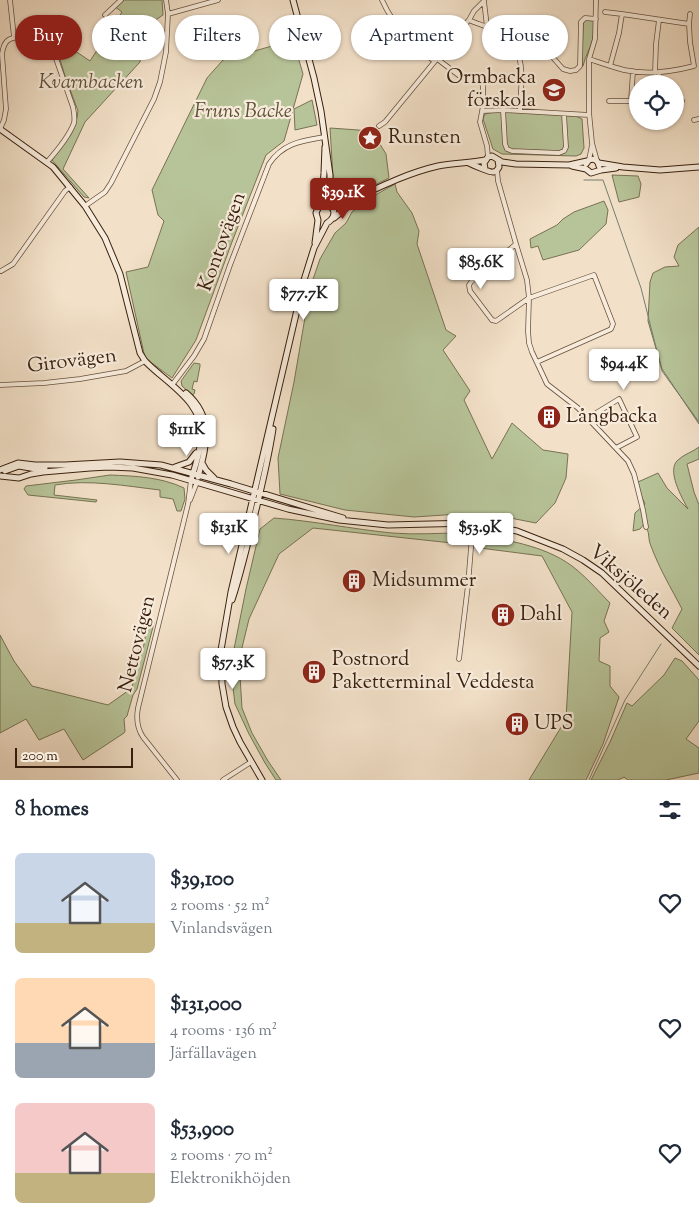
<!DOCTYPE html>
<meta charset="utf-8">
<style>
body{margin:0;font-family:"Sorts Mill Goudy",serif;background:#f6f6f7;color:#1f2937;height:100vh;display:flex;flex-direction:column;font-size:19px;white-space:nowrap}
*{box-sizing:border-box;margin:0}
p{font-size:16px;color:#747a83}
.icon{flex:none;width:28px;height:28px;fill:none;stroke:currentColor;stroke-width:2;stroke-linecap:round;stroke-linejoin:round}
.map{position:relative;height:780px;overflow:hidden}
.drawer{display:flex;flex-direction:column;background:#fff;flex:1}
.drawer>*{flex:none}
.top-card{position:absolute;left:15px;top:15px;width:670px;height:45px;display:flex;gap:10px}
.tools{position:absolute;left:629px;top:75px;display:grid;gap:10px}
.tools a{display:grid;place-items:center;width:55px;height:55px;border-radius:50%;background:#fff;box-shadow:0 1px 4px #0004;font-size:25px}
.scale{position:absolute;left:15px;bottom:12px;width:118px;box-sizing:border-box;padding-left:5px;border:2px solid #39200e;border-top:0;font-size:14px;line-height:18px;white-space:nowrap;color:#39200e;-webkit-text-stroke:4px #f7ebdb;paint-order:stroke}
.price{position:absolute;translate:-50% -42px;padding:0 11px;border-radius:5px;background:#fff;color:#222;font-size:16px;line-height:32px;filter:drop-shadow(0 1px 2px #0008)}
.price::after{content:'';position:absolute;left:50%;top:30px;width:15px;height:11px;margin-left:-8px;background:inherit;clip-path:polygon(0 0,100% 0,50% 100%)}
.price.selected{background:#8f2418;color:#fff}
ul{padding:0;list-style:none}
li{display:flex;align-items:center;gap:15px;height:125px;padding:0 15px}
li span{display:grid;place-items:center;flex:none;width:140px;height:100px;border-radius:8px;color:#555}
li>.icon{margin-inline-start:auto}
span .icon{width:60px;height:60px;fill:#fffc;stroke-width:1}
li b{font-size:21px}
h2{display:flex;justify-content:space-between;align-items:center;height:60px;padding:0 15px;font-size:21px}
.tag{padding:0 18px;border-radius:22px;background:#fff;box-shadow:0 1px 4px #0004;font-size:18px;line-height:45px}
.tag.selected{background:#8f2418;color:#fff}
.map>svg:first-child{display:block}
</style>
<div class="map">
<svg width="699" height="780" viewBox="0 0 699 780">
<rect width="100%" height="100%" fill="#f2e0c8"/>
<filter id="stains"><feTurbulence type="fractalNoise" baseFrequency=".004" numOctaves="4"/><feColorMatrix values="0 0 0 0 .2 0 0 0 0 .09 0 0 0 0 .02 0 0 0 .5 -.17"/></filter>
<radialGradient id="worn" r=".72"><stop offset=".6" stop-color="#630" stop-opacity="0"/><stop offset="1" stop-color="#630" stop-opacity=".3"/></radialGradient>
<path fill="#b7c398" stroke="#787253" d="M122,0H162L163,15L151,23L152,39L142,42L140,62L85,122L63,169L89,198L84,197L52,160L67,139L77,118L78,111L65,76L53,36L90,61L122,12L114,6Z
M585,20L595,21C594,26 594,32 593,38C591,48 585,56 583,66H582L583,22Z
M293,40L303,74L284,141L266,155L232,242L196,340L172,378L145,358L126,272L148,267L164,221L158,215L152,190L207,78L223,60Z
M312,100L317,125L295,130L294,109Z
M503,110C522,111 567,110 582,119L584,148L581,154L576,156L502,154L493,149L483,119L485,114Z
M330,128L372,131L386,154L389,178L342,201L338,199L334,193Z
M612,175L638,176L641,184L639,197L619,202Z
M395,184L397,192L412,213L419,231L417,244L446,330L456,336L443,350L470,391L464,400L492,459L512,423L543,450L568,454L566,478L555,503L536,523L500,516L459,514L414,517L345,510L280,494L278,458L294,382L310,288L320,259L335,233L346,223L352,212L370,198Z
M604,201L608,210L606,224L579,250L543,260L538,246L531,248L530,239L557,225L563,219L574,212Z
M699,227V424L662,369L648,321L650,282L653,273L665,267L679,266L674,257L678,245Z
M194,363L200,364V366L197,382L194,381L192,389L195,390L194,394L192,395L182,386L181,381Z
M699,447V459L687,464L694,492L699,505V655L672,628L682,609C671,588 659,568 651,546C647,537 651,533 644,524L640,529L633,531L635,513L645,504L640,493L638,482L658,473L667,488L688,509C682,498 666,470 678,460C684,454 693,452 699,447Z
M110,475C135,476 161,477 184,488L185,499L181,511H177L173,499L160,497V490C126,486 88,479 55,485L54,495L97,500L96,502L28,495L24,489L26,486L76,480Z
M274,518C314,521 352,529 392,533C415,535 438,533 461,533V544L313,528L279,554L249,619L239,660L242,708L252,733L268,761L281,780H276L265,763L249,734L235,704L232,680L233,654L246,589L260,529Z
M478,535C512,541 550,547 577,570C589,580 599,592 610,603L604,621L609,632L600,638L599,661L610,666V686L619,697L603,744L586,780H529L566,719L572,612L542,556L480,548Z
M142,617L151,619L154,623L137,689L133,695L127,716L124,719L125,731L124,733L83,760L64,729L39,740L26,719L0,733V635L14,661L32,686L108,705L132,688C134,675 137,662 139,649L143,650L147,625L139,624V620Z
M675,658L682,661L699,680V721L686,739L699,748V773L666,780H628L624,777L618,780H591L610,742L627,703L632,706L664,675Z"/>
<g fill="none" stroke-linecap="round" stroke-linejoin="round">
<path stroke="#747f6f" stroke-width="1" d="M584,180H603L641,288L662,371L699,422
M589,780L625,700L661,644"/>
<g stroke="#67503c" stroke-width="5.5">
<path id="street" d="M10,0L14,37
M382,0C394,27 411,43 434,61
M596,0L595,39L589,59V112L592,143L597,161
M484,1L487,27
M605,12L622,14
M168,14L218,0
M105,15L121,0
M469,20C482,26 498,29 508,39C528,57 520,88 520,111
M689,24L690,14
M534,32L533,35L563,69L570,71L576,70L580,66L581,22L585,18L596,19
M436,58L461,77L482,83L483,86V106L480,122L487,146L488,157
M589,59C601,63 612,67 624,70C647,75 671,72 694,66L690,42L689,24L622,14L619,33L610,66
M659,72L660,84
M655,73L656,44L659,20
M609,101H631L633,71
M675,101H682
M503,110L505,144L507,149L512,151L559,153L564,151L566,147L564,114
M482,111L503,110L589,115
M694,120L699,119
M379,126L385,122L468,21L469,20L474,11L484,1
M0,129L4,120L6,109L2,54C4,38 11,37 26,37C32,36 37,36 43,37L46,39L52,47L73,107C74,112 75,118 74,123C69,136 56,152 47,162
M589,160L592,145
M497,170L498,181L516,244L527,280L529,298L528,331L529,343L532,352L547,384L578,408L628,461L634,474L643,510L646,527
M85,206L105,192L111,183L154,99L160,82L166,52L168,14L166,0
M516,244L471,282L469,285L470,291L492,320L496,321L499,319L529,298L594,275L613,324L611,329L609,330L537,362
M1,271L13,264L65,191L70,187
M0,385L44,383L80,379L126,371L145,361
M172,385L194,356L204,339L230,265L269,164C283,143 301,141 325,137
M588,418L619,399L637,437L616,448
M190,500L197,482
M459,659L468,585L473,523
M177,780L143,737C137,728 136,719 138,708L188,504L191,480
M223,780L251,762"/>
</g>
<g stroke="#39200e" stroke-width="7">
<path id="secondary" d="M293,0L314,78L321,111L330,175V206
M0,129L53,167L85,206L105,238L120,274L140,353L145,361C167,384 205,402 201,439C200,453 195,467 191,480
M469,163C473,165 491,173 493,172C497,172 497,170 499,167L498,160
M599,163L623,167L660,170L699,167
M586,164L589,160C594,158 598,160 599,166
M572,166L586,169L591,173L601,170L616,168
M485,169L484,163L488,157L492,156L502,162L516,164L569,165L587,161
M331,193C334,200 339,203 346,203
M332,208L337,207C370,192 403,174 438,166C453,163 470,163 485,160
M334,218L352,203
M315,243L318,220L316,213L322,199L324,173L325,147
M186,393C214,417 207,444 198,477
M202,463L206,470L214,478
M175,467L189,462L196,453
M0,470L18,463L35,465H65L120,462L161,465L231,484L343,518
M5,471L19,466L36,469L45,468
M0,476L19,478L31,474L43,472L90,468L109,467L133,468L172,475L288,509L339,520L388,525L473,523L517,531L563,549L583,560L602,573L699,666
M232,600C240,576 246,551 252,526C260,494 268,461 273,429
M262,780L240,742L233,727L226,707L222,684L221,650L231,592L304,280L314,248L327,223C340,216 333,200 319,206"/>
</g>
<use href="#street" stroke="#f7ebdb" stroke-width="4"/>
<use href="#secondary" stroke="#f7ebdb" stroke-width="5"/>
</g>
<defs>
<g id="school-disc" transform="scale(1.25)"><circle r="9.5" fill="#8f2418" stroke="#f7ebdb"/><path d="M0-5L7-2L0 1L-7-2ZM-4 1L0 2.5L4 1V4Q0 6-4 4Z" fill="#fff"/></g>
<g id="sight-disc" transform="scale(1.25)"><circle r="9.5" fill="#8f2418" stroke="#f7ebdb"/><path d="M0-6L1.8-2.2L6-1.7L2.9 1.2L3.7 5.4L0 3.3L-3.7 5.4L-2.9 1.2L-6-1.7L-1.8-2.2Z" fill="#fff"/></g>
<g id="building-disc" transform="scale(1.25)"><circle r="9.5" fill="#8f2418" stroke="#f7ebdb"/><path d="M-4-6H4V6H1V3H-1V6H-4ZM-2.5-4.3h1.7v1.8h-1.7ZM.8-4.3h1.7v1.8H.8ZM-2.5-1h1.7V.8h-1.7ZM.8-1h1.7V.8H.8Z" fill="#fff"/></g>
</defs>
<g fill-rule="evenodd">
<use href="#school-disc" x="554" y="90"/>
<use href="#sight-disc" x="370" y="138"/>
<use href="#building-disc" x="549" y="417"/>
<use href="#building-disc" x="354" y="581"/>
<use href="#building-disc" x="503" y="615"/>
<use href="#building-disc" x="314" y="672"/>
<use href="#building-disc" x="517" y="724"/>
</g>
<g text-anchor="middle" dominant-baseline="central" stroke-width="4.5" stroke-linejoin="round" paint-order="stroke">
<g font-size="20" fill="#39200e" stroke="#f7ebdb" text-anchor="start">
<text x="536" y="78" text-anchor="end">Ormbacka<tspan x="536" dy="23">förskola</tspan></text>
<text x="388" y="138">Runsten</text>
<text x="566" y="417">Långbacka</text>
<text x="372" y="581">Midsummer</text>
<text x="520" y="615">Dahl</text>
<text x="332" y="660">Postnord<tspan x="332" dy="23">Paketterminal Veddesta</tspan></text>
<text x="534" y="724">UPS</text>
</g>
<g font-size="20" font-style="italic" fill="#5f5137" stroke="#f7ebdb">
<text x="91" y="83">Kvarnbacken</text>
<text x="243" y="112">Fruns Backe</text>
</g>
<g font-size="20" fill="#39200e" stroke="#f7ebdb">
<text transform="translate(223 242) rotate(-70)">Kontovägen</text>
<text transform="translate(72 362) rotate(-7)">Girovägen</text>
<text transform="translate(630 583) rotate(41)">Viksjöleden</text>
<text transform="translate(138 644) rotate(-76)">Nettovägen</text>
</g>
</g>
<rect width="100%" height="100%" filter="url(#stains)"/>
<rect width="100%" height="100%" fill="url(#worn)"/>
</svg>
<div class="tools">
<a><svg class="icon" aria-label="locate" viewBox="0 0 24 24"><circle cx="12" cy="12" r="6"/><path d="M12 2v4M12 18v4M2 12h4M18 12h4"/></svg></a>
</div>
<div class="scale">200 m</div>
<b class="price selected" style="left:343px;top:220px">$39.1K</b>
<b class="price" style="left:481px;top:290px">$85.6K</b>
<b class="price" style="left:304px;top:321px">$77.7K</b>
<b class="price" style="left:624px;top:391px">$94.4K</b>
<b class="price" style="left:187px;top:457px">$111K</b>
<b class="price" style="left:229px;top:555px">$131K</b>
<b class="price" style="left:480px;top:555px">$53.9K</b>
<b class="price" style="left:233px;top:690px">$57.3K</b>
<div class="top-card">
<a class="tag selected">Buy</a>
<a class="tag">Rent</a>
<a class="tag">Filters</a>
<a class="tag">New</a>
<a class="tag">Apartment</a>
<a class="tag">House</a>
</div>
</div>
<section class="drawer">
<h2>8 homes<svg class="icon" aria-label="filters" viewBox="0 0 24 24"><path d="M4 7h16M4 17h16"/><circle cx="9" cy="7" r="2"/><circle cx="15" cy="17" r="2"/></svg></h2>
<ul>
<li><span style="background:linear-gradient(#c9d6e8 70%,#c2b280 0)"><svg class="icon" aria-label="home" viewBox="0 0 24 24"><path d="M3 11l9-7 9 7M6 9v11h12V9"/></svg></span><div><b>$39,100</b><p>2 rooms · 52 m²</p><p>Vinlandsvägen</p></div><svg class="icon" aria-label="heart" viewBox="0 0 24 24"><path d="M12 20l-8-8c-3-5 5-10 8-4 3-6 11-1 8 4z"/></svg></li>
<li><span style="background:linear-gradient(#ffd9b3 65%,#9aa5b1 0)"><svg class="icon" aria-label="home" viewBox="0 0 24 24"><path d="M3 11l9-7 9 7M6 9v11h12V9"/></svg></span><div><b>$131,000</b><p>4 rooms · 136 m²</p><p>Järfällavägen</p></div><svg class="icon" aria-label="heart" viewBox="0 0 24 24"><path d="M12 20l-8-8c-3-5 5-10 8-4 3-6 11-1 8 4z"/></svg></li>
<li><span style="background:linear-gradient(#f6c9c9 70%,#c2b280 0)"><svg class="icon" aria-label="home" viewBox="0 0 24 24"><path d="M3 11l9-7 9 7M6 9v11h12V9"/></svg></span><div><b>$53,900</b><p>2 rooms · 70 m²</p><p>Elektronikhöjden</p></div><svg class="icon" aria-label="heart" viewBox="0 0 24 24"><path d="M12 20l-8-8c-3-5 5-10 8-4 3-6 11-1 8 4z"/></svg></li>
</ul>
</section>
